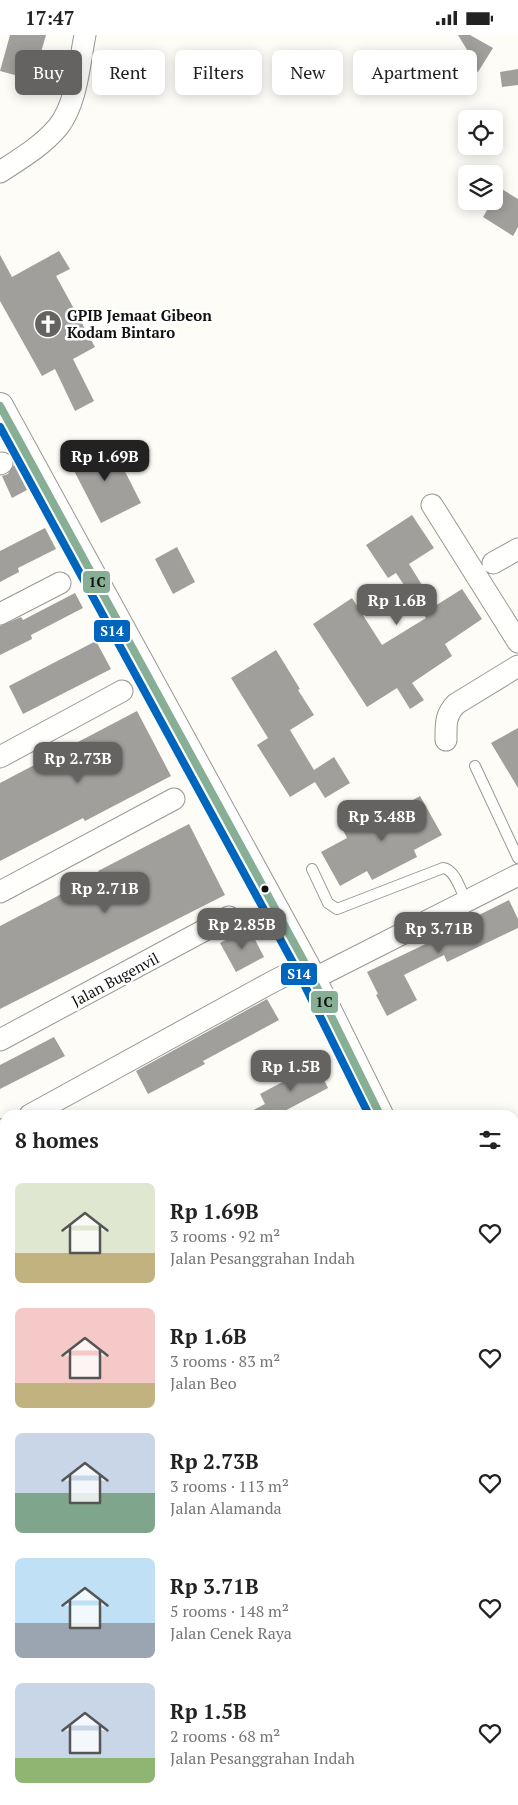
<!DOCTYPE html>
<meta charset="utf-8">
<style>
body{margin:0;font-family:"PT Serif",serif;background:#f2f2f2;color:#222;height:100vh;display:flex;flex-direction:column;font-size:19px;white-space:nowrap}
*{box-sizing:border-box;margin:0}
p{font-size:16px;color:#767676}
.icon{flex:none;width:28px;height:28px;fill:none;stroke:currentColor;stroke-width:2;stroke-linecap:round;stroke-linejoin:round}
.map{position:relative;flex:1;overflow:hidden}
.drawer{position:absolute;left:0px;top:1075px;width:519px;height:695px;display:flex;flex-direction:column;background:#fff;border-radius:15px 15px 0 0;box-shadow:0 2px 12px #0003}
.drawer>*{flex:none}
.guide{position:absolute;left:15px;top:15px;width:489px;height:45px;display:flex;gap:10px}
.tools{position:absolute;left:458px;top:75px;display:grid;gap:10px}
.tools a{display:grid;place-items:center;width:45px;height:45px;border-radius:8px;background:#fff;box-shadow:0 2px 12px #0003;font-size:25px}
.price{position:absolute;translate:-50% -42px;padding:0 11px;border-radius:10px;background:#646362;color:#fff;font-size:16px;line-height:32px;filter:drop-shadow(0 1px 2px #0008)}
.price::after{content:'';position:absolute;left:50%;top:30px;width:15px;height:11px;margin-left:-8px;background:inherit;clip-path:polygon(0 0,100% 0,50% 100%)}
.price.on{background:#222;color:#fff}
ul{padding:0;list-style:none}
li{display:flex;align-items:center;gap:15px;height:125px;padding:0 15px}
li span{display:grid;place-items:center;flex:none;width:140px;height:100px;border-radius:8px;color:#555}
li>.icon{margin-inline-start:auto}
span .icon{width:60px;height:60px;fill:#fffc;stroke-width:1}
li b{font-size:21px}
h2{display:flex;justify-content:space-between;align-items:center;height:60px;padding:0 15px;font-size:21px}
.chip{padding:0 18px;border-radius:8px;background:#fff;box-shadow:0 2px 12px #0003;font-size:18px;line-height:45px}
.chip.on{background:#646362;color:#fff}
.status{display:flex;justify-content:space-between;align-items:center;height:35px;padding:0 25px;background:#fff;direction:ltr}
.status svg{height:14px;fill:currentColor}
.map>svg:first-child{display:block}
</style>
<div class="status"><b>17:47</b><svg viewBox="0 0 49 12"><path d="M0 12V9h3v3zM5 12V6h3v6zM10 12V3h3v9zM15 12V0h3v12zM26 1h20v11H26zM47 4h2v5h-2z"/></svg></div>
<div class="map">
<svg width="518" height="1770" viewBox="0 0 518 1770">
<rect width="100%" height="100%" fill="#fdfcf7"/>
<path fill="#f0f6e1" d="M516,1579L518,1582V1710L514,1702V1581Z
M206,1765H499L502,1770H209Z"/>
<path fill="#a19f9c" d="M10,0H46L33,45L0,36Z
M458,0H470L493,13L478,37L463,28L469,18Z
M518,34V50L502,52L500,37Z
M500,153L518,164V192L513,201L483,182Z
M59,216L70,234L56,241L95,312L73,324L94,366L75,376L55,334L42,341L0,266V220L12,242Z
M109,405L141,468L101,488L69,426Z
M14,430L27,455L12,463L2,441L8,439Z
M412,480L434,513L409,529L435,571L462,554L482,584L445,609L452,621L412,648L424,665L410,674L397,653L367,672L313,589L352,563L382,610L426,583L396,538L388,543L366,510Z
M45,493L56,514L18,533L19,537L0,547V516Z
M177,512L195,547L173,559L155,524Z
M75,558L83,573L31,600L32,604L0,620V591L21,582L23,585Z
M96,606L111,634L23,679L9,651Z
M276,615L300,654L298,655L314,680L290,695L314,735L334,722L350,748L325,763L315,747L290,762L257,710L268,703L231,643Z
M137,676L171,741L85,786L83,783L0,826V748Z
M518,693V753L491,708Z
M420,761L442,800L414,815L417,822L372,845L367,836L340,851L321,817L347,803L343,795L384,773L388,779Z
M189,789L225,860L0,974V891L100,839L98,836Z
M509,865L518,884V893L447,927L444,920L404,940L417,965L387,981L376,960L378,959L367,937L436,904L434,900L452,891L453,893Z
M249,893L264,922L236,937L220,908Z
M267,964L279,985L203,1026L205,1029L148,1059L136,1036Z
M54,1002L65,1021L0,1054V1030Z
M316,1029L328,1053L277,1080H244L265,1069L260,1059Z"/>
<g fill="none" stroke-linecap="round" stroke-linejoin="round">
<g stroke="#979795" stroke-width="12">
<path id="service" d="M475,731L518,823
M312,834L328,868L337,874L443,833C455,834 461,856 466,866
M0,1429L5,1426
M0,1581L5,1590
M97,1765L100,1770
M510,1765L512,1770"/>
</g>
<g stroke="#979795" stroke-width="23">
<path id="minor" d="M0,137C20,124 42,111 58,92C77,68 79,30 85,0
M0,429L2,428
M432,470L518,607
M493,528L518,514
M0,579L60,548
M446,705C446,690 445,680 456,669L518,631
M0,722L122,656
M0,857L174,764
M313,944L518,840
M0,1005L229,882
M30,1080L272,947L306,930
M0,1096L5,1094
M0,1242L5,1253
M0,1284L5,1281
M0,1360L5,1369
M0,1649L5,1659
M0,1697L5,1694"/>
</g>
<g stroke="#979795" stroke-width="28">
<path id="tertiary" d="M0,371L306,930L380,1080
M514,1354L518,1363"/>
</g>
<use href="#service" stroke="#fffffe" stroke-width="10"/>
<use href="#minor" stroke="#fffffe" stroke-width="21"/>
<use href="#tertiary" stroke="#fffffe" stroke-width="26"/>
<g stroke="#fff" stroke-width="11">
<path id="bus-1" d="M0,371L306,930L380,1080"/>
</g>
<g stroke="#fff" stroke-width="11">
<path id="bus-2" d="M0,392L297,935L369,1080"/>
</g>
<use href="#bus-1" stroke="#86af95" stroke-width="8"/>
<use href="#bus-2" stroke="#0065bd" stroke-width="8"/>
</g>
<defs>
<g id="church-disc" transform="scale(1.4375)"><circle r="9.5" fill="#646362" stroke="#fff"/><path d="M-1.2-6h2.4v3.5h3.3v2.4h-3.3V6h-2.4V-.1h-3.3v-2.4h3.3Z" fill="#fff"/></g>
</defs>
<g fill-rule="evenodd">
<use href="#church-disc" x="48" y="289"/>
</g>
<circle fill="#111" stroke="#fff" stroke-width="2" cx="265" cy="854" r="4.5"/>
<g text-anchor="middle" dominant-baseline="central" stroke-width="5" stroke-linejoin="round" paint-order="stroke">
<g font-size="15" font-weight="bold" fill="#111" stroke="#fff" text-anchor="start">
<text x="67" y="280">GPIB Jemaat Gibeon<tspan x="67" dy="17">Kodam Bintaro</tspan></text>
</g>
<g font-size="15" fill="#111" stroke="#fff">
<text transform="translate(115 944) rotate(-28)">Jalan Bugenvil</text>
</g>
</g>
<g stroke="#fff" stroke-width="2">
<rect x="82" y="535" width="29" height="24" rx="5" fill="#86af95"/>
<rect x="93" y="584" width="38" height="24" rx="5" fill="#0065bd"/>
<rect x="280" y="927" width="38" height="24" rx="5" fill="#0065bd"/>
<rect x="310" y="955" width="29" height="24" rx="5" fill="#86af95"/>
</g>
<g font-size="14" text-anchor="middle" font-weight="bold" fill="#fff">
<text x="112" y="601">S14</text>
<text x="299" y="944">S14</text>
</g>
<g font-size="14" text-anchor="middle" font-weight="bold" fill="#111">
<text x="97" y="552">1C</text>
<text x="324" y="972">1C</text>
</g>
</svg>
<div class="tools">
<a><svg class="icon" aria-label="locate" viewBox="0 0 24 24"><circle cx="12" cy="12" r="6"/><path d="M12 2v4M12 18v4M2 12h4M18 12h4"/></svg></a>
<a><svg class="icon" aria-label="layers" viewBox="0 0 24 24"><path d="M12 4l9 5-9 5-9-5zM3 14l9 5 9-5"/></svg></a>
</div>
<b class="price on" style="left:105px;top:447px">Rp 1.69B</b>
<b class="price" style="left:397px;top:591px">Rp 1.6B</b>
<b class="price" style="left:78px;top:749px">Rp 2.73B</b>
<b class="price" style="left:382px;top:807px">Rp 3.48B</b>
<b class="price" style="left:105px;top:879px">Rp 2.71B</b>
<b class="price" style="left:242px;top:915px">Rp 2.85B</b>
<b class="price" style="left:439px;top:919px">Rp 3.71B</b>
<b class="price" style="left:291px;top:1057px">Rp 1.5B</b>
<div class="guide">
<a class="chip on">Buy</a>
<a class="chip">Rent</a>
<a class="chip">Filters</a>
<a class="chip">New</a>
<a class="chip">Apartment</a>
</div>
<section class="drawer">
<h2>8 homes<svg class="icon" aria-label="filters" viewBox="0 0 24 24"><path d="M4 7h16M4 17h16"/><circle cx="9" cy="7" r="2"/><circle cx="15" cy="17" r="2"/></svg></h2>
<ul>
<li><span style="background:linear-gradient(#dfe7d0 70%,#c2b280 0)"><svg class="icon" aria-label="home" viewBox="0 0 24 24"><path d="M3 11l9-7 9 7M6 9v11h12V9"/></svg></span><div><b>Rp 1.69B</b><p>3 rooms · 92 m²</p><p>Jalan Pesanggrahan Indah</p></div><svg class="icon" aria-label="heart" viewBox="0 0 24 24"><path d="M12 20l-8-8c-3-5 5-10 8-4 3-6 11-1 8 4z"/></svg></li>
<li><span style="background:linear-gradient(#f6c9c9 75%,#c2b280 0)"><svg class="icon" aria-label="home" viewBox="0 0 24 24"><path d="M3 11l9-7 9 7M6 9v11h12V9"/></svg></span><div><b>Rp 1.6B</b><p>3 rooms · 83 m²</p><p>Jalan Beo</p></div><svg class="icon" aria-label="heart" viewBox="0 0 24 24"><path d="M12 20l-8-8c-3-5 5-10 8-4 3-6 11-1 8 4z"/></svg></li>
<li><span style="background:linear-gradient(#c9d6e8 60%,#7fa58c 0)"><svg class="icon" aria-label="home" viewBox="0 0 24 24"><path d="M3 11l9-7 9 7M6 9v11h12V9"/></svg></span><div><b>Rp 2.73B</b><p>3 rooms · 113 m²</p><p>Jalan Alamanda</p></div><svg class="icon" aria-label="heart" viewBox="0 0 24 24"><path d="M12 20l-8-8c-3-5 5-10 8-4 3-6 11-1 8 4z"/></svg></li>
<li><span style="background:linear-gradient(#bfe0f5 65%,#9aa5b1 0)"><svg class="icon" aria-label="home" viewBox="0 0 24 24"><path d="M3 11l9-7 9 7M6 9v11h12V9"/></svg></span><div><b>Rp 3.71B</b><p>5 rooms · 148 m²</p><p>Jalan Cenek Raya</p></div><svg class="icon" aria-label="heart" viewBox="0 0 24 24"><path d="M12 20l-8-8c-3-5 5-10 8-4 3-6 11-1 8 4z"/></svg></li>
<li><span style="background:linear-gradient(#c9d6e8 75%,#8fb573 0)"><svg class="icon" aria-label="home" viewBox="0 0 24 24"><path d="M3 11l9-7 9 7M6 9v11h12V9"/></svg></span><div><b>Rp 1.5B</b><p>2 rooms · 68 m²</p><p>Jalan Pesanggrahan Indah</p></div><svg class="icon" aria-label="heart" viewBox="0 0 24 24"><path d="M12 20l-8-8c-3-5 5-10 8-4 3-6 11-1 8 4z"/></svg></li>
</ul>
</section>
</div>
